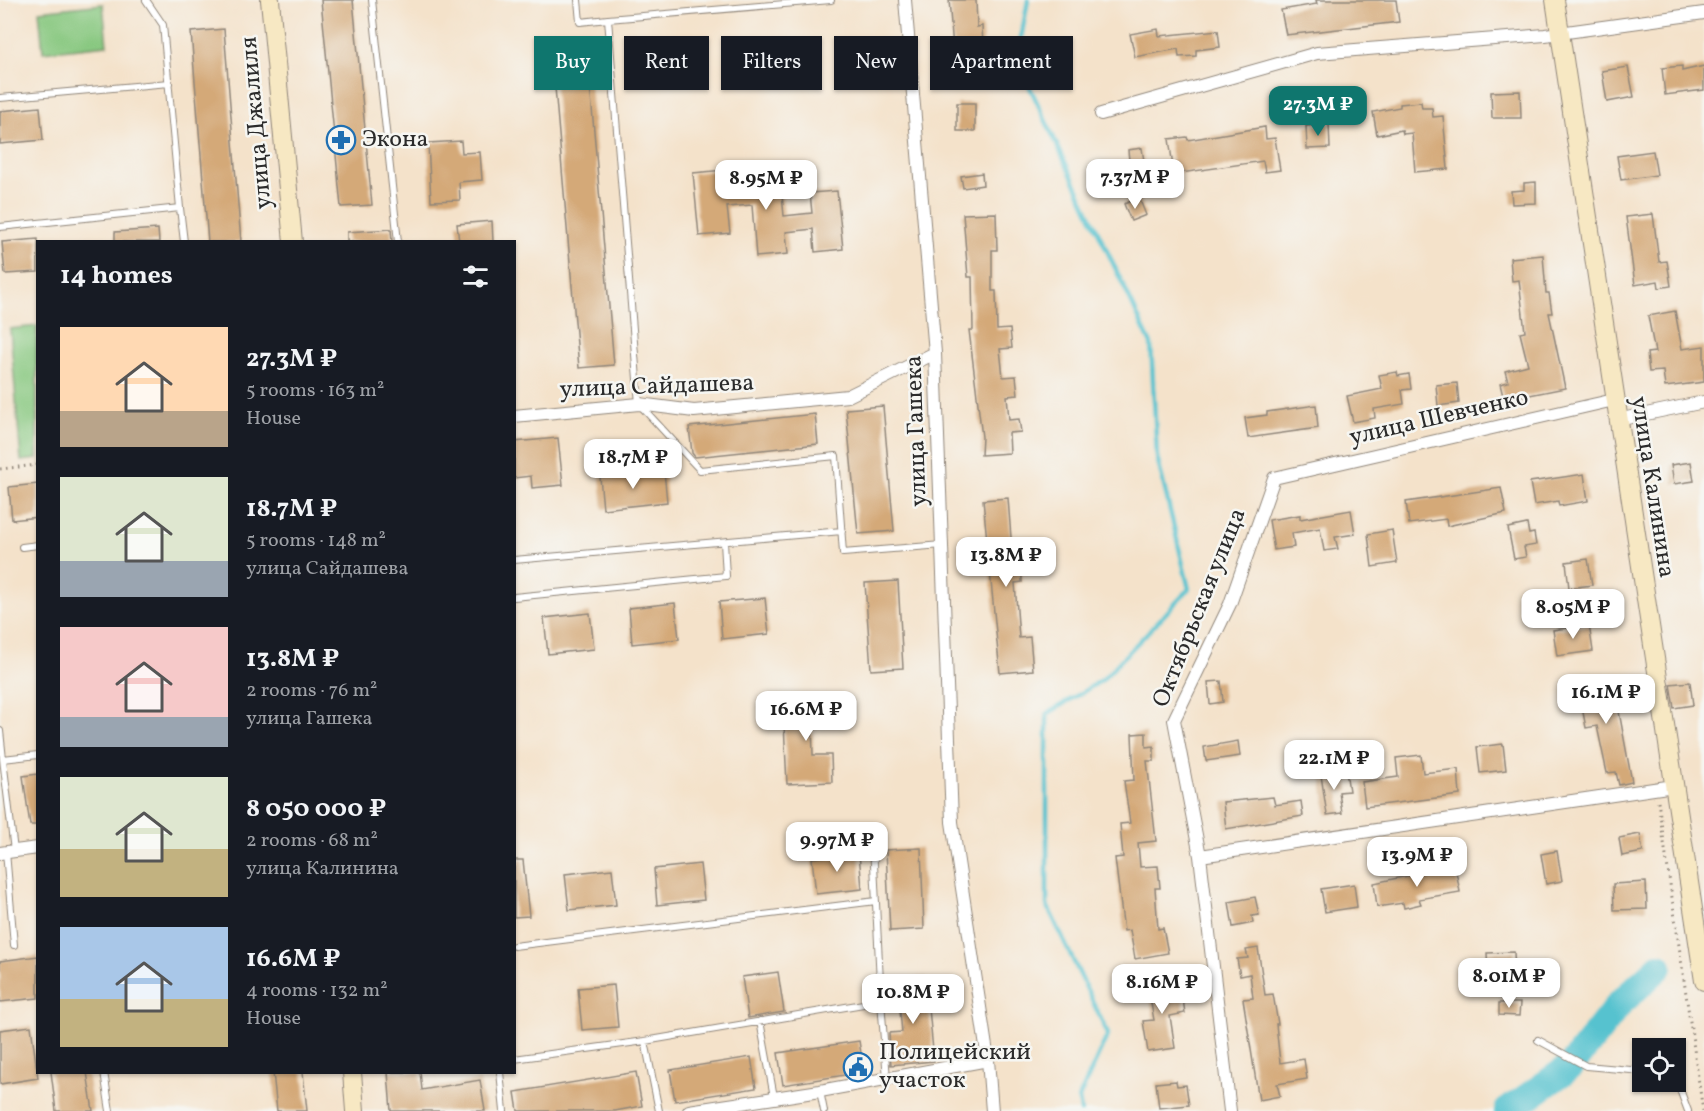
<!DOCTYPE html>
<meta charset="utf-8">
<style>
body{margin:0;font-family:Vollkorn,serif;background:#242831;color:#f1f3f6;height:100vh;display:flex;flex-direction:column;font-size:22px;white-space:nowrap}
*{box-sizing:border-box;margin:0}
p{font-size:20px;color:#9ea1a6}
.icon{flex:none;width:33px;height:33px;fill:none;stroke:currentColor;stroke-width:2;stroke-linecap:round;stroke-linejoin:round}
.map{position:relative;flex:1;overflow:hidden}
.details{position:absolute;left:36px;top:240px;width:480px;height:834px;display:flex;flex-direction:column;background:#171b24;border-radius:0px;box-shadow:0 2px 4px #0004}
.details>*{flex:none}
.top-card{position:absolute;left:534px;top:36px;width:570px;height:54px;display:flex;gap:12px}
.controls{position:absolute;left:1632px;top:1038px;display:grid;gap:12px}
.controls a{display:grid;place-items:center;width:54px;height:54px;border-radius:0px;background:#171b24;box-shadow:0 2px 4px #0004;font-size:30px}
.price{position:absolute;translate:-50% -51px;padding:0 14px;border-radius:12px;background:#fff;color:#222;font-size:20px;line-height:39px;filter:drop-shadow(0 2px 3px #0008)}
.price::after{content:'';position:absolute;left:50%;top:36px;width:18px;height:14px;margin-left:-9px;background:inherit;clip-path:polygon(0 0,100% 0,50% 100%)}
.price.current{background:#0f766e;color:#fff}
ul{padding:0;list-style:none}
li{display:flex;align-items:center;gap:18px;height:150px;padding:0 24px}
li span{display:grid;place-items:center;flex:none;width:168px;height:120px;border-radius:0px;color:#555}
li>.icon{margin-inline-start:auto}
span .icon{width:72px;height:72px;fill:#fffc;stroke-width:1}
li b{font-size:26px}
h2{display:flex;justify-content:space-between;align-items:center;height:72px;padding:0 24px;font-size:26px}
.tag{padding:0 21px;border-radius:0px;background:#171b24;box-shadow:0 2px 4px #0004;font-size:21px;line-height:54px}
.tag.current{background:#0f766e;color:#fff}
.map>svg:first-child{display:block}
</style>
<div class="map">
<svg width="1704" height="1111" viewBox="0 0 1704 1111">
<rect width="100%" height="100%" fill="#f6f6f2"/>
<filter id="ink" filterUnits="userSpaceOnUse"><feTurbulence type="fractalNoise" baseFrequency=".0167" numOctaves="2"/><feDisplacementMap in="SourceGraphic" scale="12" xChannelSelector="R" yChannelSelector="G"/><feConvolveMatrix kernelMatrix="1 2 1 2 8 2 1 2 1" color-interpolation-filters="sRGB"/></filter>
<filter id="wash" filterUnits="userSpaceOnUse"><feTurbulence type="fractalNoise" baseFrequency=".008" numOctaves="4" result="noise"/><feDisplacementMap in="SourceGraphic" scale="24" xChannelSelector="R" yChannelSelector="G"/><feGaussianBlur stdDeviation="1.35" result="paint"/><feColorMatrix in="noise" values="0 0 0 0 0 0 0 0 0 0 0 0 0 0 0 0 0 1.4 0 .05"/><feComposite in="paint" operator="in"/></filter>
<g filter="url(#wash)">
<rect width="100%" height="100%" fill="#f4e2ca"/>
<path fill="#87c77f" stroke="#597955" stroke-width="1.5" d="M103,4L107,45L43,52L39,11Z
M37,326V459L21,461L10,329Z"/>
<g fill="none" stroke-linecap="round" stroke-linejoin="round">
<path stroke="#56c2cf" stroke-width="4.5" d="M1028,0L1017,60L1151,344L1157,457L1189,589L1102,680L1047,714V905L1108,1034L1079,1098L1081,1111"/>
<path stroke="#56c2cf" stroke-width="28" d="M1508,1111L1571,1066L1620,1003L1659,967"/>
</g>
<g id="blocks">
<path fill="#d4a978" d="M321,0H353L372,205L341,207Z
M949,0H976L977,27L982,26L983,47L953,48Z
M1316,0H1396L1399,22L1286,35L1281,10L1317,4Z
M224,29L241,242H208L191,32Z
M1158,29L1159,36L1218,30L1220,47L1196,50V56L1179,57L1178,49L1135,57L1130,34Z
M588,61L614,365L579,368L553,64Z
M1682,66V71L1704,66V90L1665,95L1662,68Z
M1628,67L1634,97L1607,102L1602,71Z
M1520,91L1521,118H1492L1491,92Z
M1421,102L1422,108H1432L1433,117L1443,116L1448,169L1415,172L1412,133L1403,134L1402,130L1377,135L1373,112L1400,107V104Z
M957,103H975V131H957Z
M40,107L43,140L0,144V111Z
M1329,124L1330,148L1307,149L1306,126Z
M1265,127L1266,139L1275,138L1280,170L1265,172L1263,161L1174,174L1169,139L1187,137L1188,140Z
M461,141L462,153L480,152L482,180L459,182L460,200L431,201L428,143Z
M1142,148L1145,168L1130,170L1128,150Z
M1653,151L1657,175L1621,180L1617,156Z
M779,163L784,216L812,213L810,193L837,191L843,249L815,252L813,229L786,232L788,254L756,257L752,205L727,207L730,233L699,236L693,173L724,170L726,189L750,187L748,166Z
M982,173L983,185L963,188L961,176Z
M1536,182V203L1512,204L1511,191L1524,190V183Z
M1139,198L1146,215L1131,221L1124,204Z
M996,213L997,250H992V291H996L997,330L1010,329L1012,348L1000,349L1003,377L1016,376L1018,395L1007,396L1009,420L1019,419L1021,432L1009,433L1010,453L981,455L982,437L969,330H973L972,277H968L963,214Z
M1653,214L1659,262L1667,261L1671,286L1659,288L1658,281L1635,285L1626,217Z
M492,221L493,242H459L457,224Z
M158,229L159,242H115V232Z
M391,229L392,242H347V232Z
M38,239V272L5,274L2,242Z
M1543,255L1546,293H1549L1552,313H1549L1565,388L1504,400L1500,384L1508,382L1505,371L1528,365L1520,333L1525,332L1519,280L1512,281L1510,258Z
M1675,311L1682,349L1704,346V382L1665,387L1663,371L1649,372L1647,353L1655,352L1648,316Z
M1397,372L1398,376L1409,374L1411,389L1402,390L1404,404L1374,409L1375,418L1353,422L1347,396L1382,389L1379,375Z
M1457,383L1459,403L1438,406L1436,385Z
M1316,405L1318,428L1248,438L1245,418L1267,415V412Z
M883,406L894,531L858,534L846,409Z
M815,414L818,444L695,457L692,453L689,427Z
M558,438L563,485L532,488L531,476L514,478V442Z
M1691,462L1694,481L1674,484L1671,465Z
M664,471L667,502L603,509L600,477Z
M1584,474L1588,501L1559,506L1558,501L1534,505L1530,482Z
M38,484V517L12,520L9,487Z
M1501,488L1506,513L1447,526L1446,519L1409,524L1406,502Z
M1008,498L1012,551H1021L1022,582L1015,583L1019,638L1030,637L1033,670L1000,673L983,500Z
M1351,510L1355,534L1335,537L1338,549L1324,551L1320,528L1292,533L1294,547L1274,550L1269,520L1300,515V519Z
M1527,524L1529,534L1534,533L1536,545L1524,547L1526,557L1514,559L1508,528Z
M1392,530L1397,563L1372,567L1368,534Z
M1588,559L1592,585L1569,588L1566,562Z
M898,581L903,668L871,670L865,583Z
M765,598L769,634L722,639L719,602Z
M675,603L679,639L632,644L629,608Z
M590,613L594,649L548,654L544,618Z
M1589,625L1593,651L1557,656L1553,630Z
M1607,675L1614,707L1618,706L1632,782L1619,785L1616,772L1607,773L1597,726L1586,728L1577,681Z
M1221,681L1223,702L1210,704L1208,682Z
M1690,682L1693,705L1674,708L1670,684Z
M833,702L834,725L812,726L813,755H831L832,782L787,784L783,704Z
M1146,733V747L1154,746V761H1147L1156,841L1138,843L1140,867L1158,866L1160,888H1155L1158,929L1163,928L1168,953L1135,959L1130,930L1124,931L1115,858L1123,857L1120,824L1130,823L1124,781L1134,780L1132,734Z
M1238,741L1240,756L1206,761L1204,747Z
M1503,744L1506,770L1480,773L1477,747Z
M1421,755L1423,773L1458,769L1460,795L1365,807L1362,782L1398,777L1396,758Z
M1346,771L1349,791L1339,792L1342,813L1327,815L1321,775Z
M38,774V825H30L23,776Z
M1273,797L1275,805L1301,801L1303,816L1226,829L1223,802Z
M1640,834L1643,852L1622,856L1619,838Z
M921,848L924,929L890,931L886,850Z
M1557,851L1562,881L1546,884L1541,854Z
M859,853L862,889L816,894L812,858Z
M514,860H523L529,916L514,917Z
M700,864L704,900L657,905L654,869Z
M1455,866L1460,892L1419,899L1421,904L1404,908L1403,903L1377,907L1374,883Z
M612,869L616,905L569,910L565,874Z
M1646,882L1647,909L1614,910L1613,884Z
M1354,884L1357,907L1325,912L1321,889Z
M1255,897L1259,915L1252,916L1253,923L1233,927L1229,902Z
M1258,948L1265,995L1273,994L1278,1024H1276L1280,1063L1304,1059L1307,1079L1277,1084L1280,1096L1259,1100L1243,999L1253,998L1250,974L1240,976L1237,959L1248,958L1246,950Z
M1514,952L1515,974L1488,976L1487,953Z
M38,956V998L0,1002V961Z
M778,972L784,1012L748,1018L742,977Z
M926,977L934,1061L891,1065L889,1033L902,1032L897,980Z
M1170,977L1173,994L1182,993L1185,1013L1170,1016L1175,1048L1148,1052L1143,1021L1154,1020L1147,981Z
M614,985L618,1027L582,1030L578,988Z
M1499,1003H1520L1519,1016L1499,1015Z
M31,1026L38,1078L0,1084V1030Z
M859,1041L864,1072L783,1085L778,1053Z
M751,1057L756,1088L675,1101L670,1070Z
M51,1072H87L93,1111H56Z
M273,1072H303L307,1111H277Z
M388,1072H420L422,1090L480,1080L485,1111H391Z
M636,1072L642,1106L615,1111H518L515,1092Z
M1176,1081L1177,1086L1186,1085L1189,1105L1159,1108L1156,1083Z"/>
</g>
</g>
<g filter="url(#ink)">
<use href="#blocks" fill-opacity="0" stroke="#90867a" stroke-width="1.5"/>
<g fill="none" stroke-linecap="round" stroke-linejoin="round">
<g stroke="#90867a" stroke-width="8">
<path id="lane" d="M372,0L398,242
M578,0L580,22L608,19
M831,0L608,19L639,404L700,470L836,456L843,553L942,545
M0,98L169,83
M180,208L184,242
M0,227L180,208L163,25L146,0
M22,547L38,545
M514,560L842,531
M514,597L726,576L724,542
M0,731L3,759
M14,851L3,759L38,755
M6,852L14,945
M514,946L876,901
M881,1001L887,1079
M760,1021L774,1097
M1538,1040L1586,1066L1642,1071
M645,1041L659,1111
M514,1059L645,1041L881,1001L873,845
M104,1072L110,1111
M500,1072L504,1111
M1676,1079L1688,1111
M820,1091L824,1111"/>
</g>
<g stroke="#90867a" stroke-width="14">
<path id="street" d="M905,0L935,353L952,822L988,1060L992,1111
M1101,114L1317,53L1545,35L1704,13
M514,416L639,404L694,411L848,396L935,353
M1617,420L1704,402
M0,853L38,848
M1200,856L1674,786
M689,1111L820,1091L988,1060
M1230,1111L1200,856L1174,720L1230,604L1274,478L1614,400"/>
</g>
<g stroke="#90867a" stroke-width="20">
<path id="secondary" d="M270,0L293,242
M1555,0L1704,981
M352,1072L355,1111"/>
</g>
<path stroke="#90867a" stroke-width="3" stroke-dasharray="1.5 4.5" stroke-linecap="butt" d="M0,469L38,465
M1658,801L1703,1111"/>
<use href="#lane" stroke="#fff" stroke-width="6"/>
<use href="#street" stroke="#fff" stroke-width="12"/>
<use href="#secondary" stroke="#f7e8c3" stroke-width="18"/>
</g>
</g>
<defs>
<g id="pharmacy-ring" transform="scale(1.5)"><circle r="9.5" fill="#f6f6f2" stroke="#1f6fb2" stroke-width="1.5"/><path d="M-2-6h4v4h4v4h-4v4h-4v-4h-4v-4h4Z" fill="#1f6fb2"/></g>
<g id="civic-ring" transform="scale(1.5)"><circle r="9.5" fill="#f6f6f2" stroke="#1f6fb2" stroke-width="1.5"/><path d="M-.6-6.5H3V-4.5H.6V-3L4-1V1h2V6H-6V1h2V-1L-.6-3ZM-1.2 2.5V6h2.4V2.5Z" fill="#1f6fb2"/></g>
</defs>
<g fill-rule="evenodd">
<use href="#pharmacy-ring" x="341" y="140"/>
<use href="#civic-ring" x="858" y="1067"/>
</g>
<g text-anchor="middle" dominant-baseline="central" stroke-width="5" stroke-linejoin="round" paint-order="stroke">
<g font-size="24" fill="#2b2b2b" stroke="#f6f6f2">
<text transform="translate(257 123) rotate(-95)">улица Джалиля</text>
<text transform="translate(657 387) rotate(-2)">улица Сайдашева</text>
<text transform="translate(1439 418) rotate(-13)">улица Шевченко</text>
<text transform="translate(917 431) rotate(-92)">улица Гашека</text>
<text transform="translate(1652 487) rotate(81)">улица Калинина</text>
<text transform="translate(1200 608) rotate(-68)">Октябрьская улица</text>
</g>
<g font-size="24" fill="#2b2b2b" stroke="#f6f6f2" text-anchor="start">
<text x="362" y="140">Экона</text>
<text x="879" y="1053">Полицейский<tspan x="879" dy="28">участок</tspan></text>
</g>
</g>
</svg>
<div class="controls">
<a><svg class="icon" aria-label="locate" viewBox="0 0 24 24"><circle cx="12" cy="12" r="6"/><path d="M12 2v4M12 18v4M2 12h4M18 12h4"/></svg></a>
</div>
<b class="price current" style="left:1318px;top:137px">27.3M ₽</b>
<b class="price" style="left:1135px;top:210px">7.37M ₽</b>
<b class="price" style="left:766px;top:211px">8.95M ₽</b>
<b class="price" style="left:633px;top:490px">18.7M ₽</b>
<b class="price" style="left:1006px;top:588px">13.8M ₽</b>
<b class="price" style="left:1573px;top:640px">8.05M ₽</b>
<b class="price" style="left:1606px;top:725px">16.1M ₽</b>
<b class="price" style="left:806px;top:742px">16.6M ₽</b>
<b class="price" style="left:1334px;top:791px">22.1M ₽</b>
<b class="price" style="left:837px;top:873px">9.97M ₽</b>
<b class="price" style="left:1417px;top:888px">13.9M ₽</b>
<b class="price" style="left:1509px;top:1009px">8.01M ₽</b>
<b class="price" style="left:1162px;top:1015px">8.16M ₽</b>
<b class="price" style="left:913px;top:1025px">10.8M ₽</b>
<div class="top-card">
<a class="tag current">Buy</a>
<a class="tag">Rent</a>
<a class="tag">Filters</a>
<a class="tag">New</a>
<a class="tag">Apartment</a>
</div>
<section class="details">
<h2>14 homes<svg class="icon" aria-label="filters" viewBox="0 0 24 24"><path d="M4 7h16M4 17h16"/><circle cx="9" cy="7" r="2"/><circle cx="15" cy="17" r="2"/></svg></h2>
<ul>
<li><span style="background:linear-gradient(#ffd9b3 70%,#b9a48a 0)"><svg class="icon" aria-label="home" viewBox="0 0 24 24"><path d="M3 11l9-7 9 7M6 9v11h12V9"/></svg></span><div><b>27.3M ₽</b><p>5 rooms · 163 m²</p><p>House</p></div></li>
<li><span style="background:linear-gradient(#dfe7d0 70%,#9aa5b1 0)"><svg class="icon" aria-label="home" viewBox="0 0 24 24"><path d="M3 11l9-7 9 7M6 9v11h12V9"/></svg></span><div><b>18.7M ₽</b><p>5 rooms · 148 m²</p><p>улица Сайдашева</p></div></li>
<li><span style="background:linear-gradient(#f6c9c9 75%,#9aa5b1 0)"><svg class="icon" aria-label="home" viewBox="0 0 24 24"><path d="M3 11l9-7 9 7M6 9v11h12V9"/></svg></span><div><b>13.8M ₽</b><p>2 rooms · 76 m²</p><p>улица Гашека</p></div></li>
<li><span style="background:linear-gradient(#dfe7d0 60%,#c2b280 0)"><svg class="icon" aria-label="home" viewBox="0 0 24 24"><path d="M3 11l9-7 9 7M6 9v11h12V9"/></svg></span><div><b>8 050 000 ₽</b><p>2 rooms · 68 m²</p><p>улица Калинина</p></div></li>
<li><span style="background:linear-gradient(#a9c7e8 60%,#c2b280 0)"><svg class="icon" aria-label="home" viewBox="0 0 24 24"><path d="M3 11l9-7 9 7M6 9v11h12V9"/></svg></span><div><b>16.6M ₽</b><p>4 rooms · 132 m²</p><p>House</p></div></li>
</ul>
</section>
</div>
